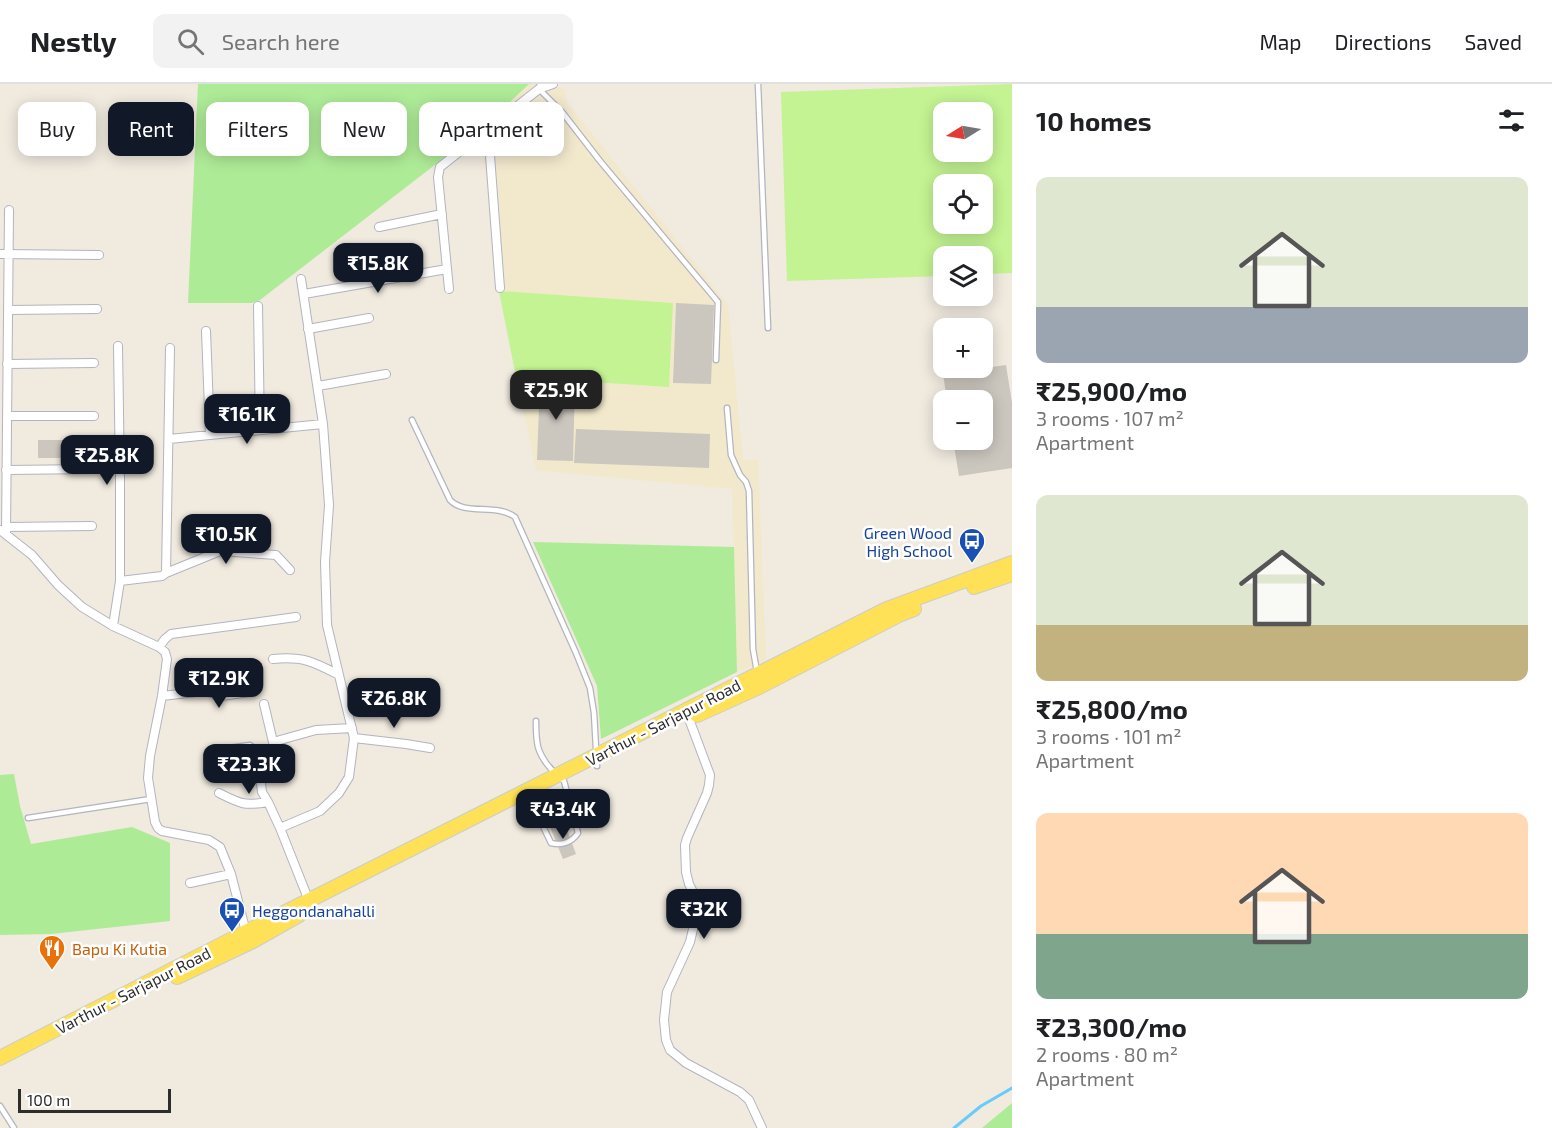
<!DOCTYPE html>
<meta charset="utf-8">
<style>
body{margin:0;font-family:"Exo 2",sans-serif;background:#f2f2f2;color:#202124;height:100vh;display:flex;flex-direction:column;font-size:22px;white-space:nowrap}
*{box-sizing:border-box;margin:0}
p{font-size:20px;color:#757577}
.icon{flex:none;width:33px;height:33px;fill:none;stroke:currentColor;stroke-width:2;stroke-linecap:round;stroke-linejoin:round}
.map{position:relative;flex:1;overflow:hidden}
.panel{display:flex;flex-direction:column;background:#fff;width:540px}
.panel>*{flex:none}
.hud{position:absolute;left:18px;top:18px;width:570px;height:54px;display:flex;gap:12px}
.needle{width:39px;rotate:259deg}
.buttons{position:absolute;left:933px;top:18px;display:grid;gap:12px}
.buttons a{display:grid;place-items:center;width:60px;height:60px;border-radius:12px;background:#fff;box-shadow:0 3px 15px #0003;font-size:30px}
.scale{position:absolute;left:18px;bottom:15px;width:153px;box-sizing:border-box;padding-left:6px;border:3px solid #2d2d2d;border-top:0;font-size:16px;line-height:21px;white-space:nowrap;color:#2d2d2d;-webkit-text-stroke:4px #fff;paint-order:stroke}
.price{position:absolute;translate:-50% -51px;padding:0 14px;border-radius:12px;background:#111827;color:#fff;font-size:20px;line-height:39px;filter:drop-shadow(0 2px 3px #0008)}
.price::after{content:'';position:absolute;left:50%;top:36px;width:18px;height:14px;margin-left:-9px;background:inherit;clip-path:polygon(0 0,100% 0,50% 100%)}
.price.current{background:#222;color:#fff}
ul{padding:0;list-style:none}
li{display:grid;align-content:center;gap:12px;height:318px;padding:0 24px}
li span{display:grid;place-items:center;height:186px;border-radius:12px;color:#555}
li>.icon{margin-inline-start:auto}
span .icon{width:108px;height:108px;fill:#fffc;stroke-width:1}
li b{font-size:26px}
h2{display:flex;justify-content:space-between;align-items:center;height:72px;padding:0 24px;font-size:26px}
.tag{padding:0 21px;border-radius:12px;background:#fff;box-shadow:0 3px 15px #0003;font-size:21px;line-height:54px}
.tag.current{background:#111827;color:#fff}
header{display:flex;align-items:center;gap:36px;box-sizing:border-box;height:84px;padding:0 30px;background:#fff;border-bottom:2px solid #e0e0e0}
header strong{font-size:28px}
nav{display:flex;gap:33px;margin-inline-start:auto;font-size:21px}
.search{width:420px;height:54px;background:#f2f2f2;display:flex;align-items:center;gap:15px;box-sizing:border-box;padding:0 21px;border-radius:12px;color:#757577;font-size:22px}
main{display:flex;flex:1;min-height:0}
.map>svg:first-child{display:block}
</style>
<header>
<strong>Nestly</strong>
<div class="search"><svg class="icon" aria-label="search" viewBox="0 0 24 24"><circle cx="10" cy="10" r="6"/><path d="M15 15l6 6"/></svg>Search here</div>
<nav><a>Map</a><a>Directions</a><a>Saved</a></nav>
</header>
<main>
<div class="map">
<svg width="1012" height="1044" viewBox="0 0 1012 1044">
<rect width="100%" height="100%" fill="#f0eadf"/>
<path fill="#f2e9cd" d="M529,0H552L566,7V17L728,221L743,376H758L766,575L737,588L732,405L536,386L500,212L480,46Z"/>
<path fill="#aeeb97" d="M198,0H529L480,46L260,216L252,219H188Z
M533,458L734,463L737,588L601,655L597,602Z
M14,690L20,722L31,760L132,743L170,759V837L51,850L0,851V691Z
M1012,1019V1044H982Z"/>
<path fill="#c3f392" fill-rule="evenodd" d="M1012,0V189L983,190L982,172H944L943,192L787,197L781,8ZM944,28H982V68H944ZM944,100H982V140H944Z
M499,207L673,219L669,303L516,293Z"/>
<g fill="none" stroke-linecap="round" stroke-linejoin="round">
<path stroke="#69cbfa" stroke-width="3" d="M954,1044L981,1022L1012,1004"/>
</g>
<path fill="#cbc6be" d="M676,219L714,221L711,300L673,299Z
M1006,281L1012,319V384L959,392L953,356H982V316H947L943,290Z
M540,297L575,299L573,377L537,376Z
M576,345L710,350L709,384L574,379Z
M38,356H65V374H38Z
M564,738L576,770L563,775L550,743Z"/>
<g fill="none" stroke-linecap="round" stroke-linejoin="round">
<g stroke="#b3b4c2" stroke-width="7">
<path id="lane" d="M540,0L539,5L562,28L600,77L718,218L716,276
M758,0L768,244
M727,324L731,371L740,391L746,398L749,407L753,565L757,588
M412,336L450,416C465,432 496,419 515,433L576,569L590,604L594,629L597,682
M215,666L250,661L257,666
M530,715L551,759C562,762 572,758 578,749L564,697C552,688 538,672 537,657C536,650 536,643 536,637
M28,734L151,715
M0,1022L14,1044"/>
</g>
<g stroke="#b3b4c2" stroke-width="10">
<path id="street" d="M488,45L500,204
M379,143L442,130
M0,170L99,171
M301,195L323,340L329,421L325,478L327,541L354,654L349,693L339,709L320,727L280,744L309,817
M449,205L438,93L440,83L539,5L553,0
M304,210L447,185
M258,222L260,346
M8,226L97,225
M308,245L369,234
M206,247L210,351
M7,280L94,279
M318,302L386,290
M7,332H94
M169,355L323,340
M6,386L94,385
M6,443L92,442
M0,446L32,471L58,501L82,523L113,542L159,563L165,568L167,575L162,612L150,672L148,694L155,738L158,744L162,747L209,756L220,763L231,790L246,848
M6,450L9,126
M166,489L220,467L276,471L290,486
M120,497L162,492L166,489L170,264
M113,542L120,497V394L118,262
M159,563L165,555L171,550L296,533
M273,575C303,572 314,578 339,591
M162,612L205,607L222,612L249,608L258,597
M264,620L273,658L316,646L352,644
M689,635L710,691L709,701L707,709L687,754L685,761L686,788L689,800L695,812L697,828L690,858L667,908L664,936L666,956L670,966L686,979L740,1008L749,1016L762,1044
M354,654L406,660L430,664
M257,666L262,708L268,718L280,744
M219,709C241,720 244,722 268,718
M190,799L231,790"/>
</g>
<g stroke="#cdcdcd" stroke-width="16">
<path id="primary" d="M974,503L1012,490
M697,631L759,603L901,530L914,525
M177,893L253,857L299,831
M0,974L246,848L887,525L1012,479"/>
</g>
<use href="#lane" stroke="#fff" stroke-width="4.5"/>
<use href="#street" stroke="#fff" stroke-width="8"/>
<use href="#primary" stroke="#fee156" stroke-width="14"/>
</g>
<defs>
<g id="bus-pin" transform="scale(1.35)"><path d="M0 17L-7.5 6A9.5 9.5 0 1 1 7.5 6Z" fill="#1a4fb4" stroke="#fff"/><path d="M-5-6H5V4H4V6H2V4H-2V6H-4V4H-5ZM-3.5-4V0h7V-4ZM-3.5 1.2v1.5H-2V1.2ZM2 1.2v1.5H3.5V1.2Z" fill="#fff"/></g>
<g id="restaurant-pin" transform="scale(1.35)"><path d="M0 17L-7.5 6A9.5 9.5 0 1 1 7.5 6Z" fill="#e8710a" stroke="#fff"/><path d="M-5-6h1v4h1v-4h1v4h1v-4h1v5L-1.5 .5V6h-2V.5L-5-1ZM5-6V6H3V1.5H1.5Q1.5-4 5-6Z" fill="#fff"/></g>
</defs>
<g fill-rule="evenodd">
<use href="#bus-pin" x="972" y="457"/>
<use href="#bus-pin" x="232" y="826"/>
<use href="#restaurant-pin" x="52" y="864"/>
</g>
<g text-anchor="middle" dominant-baseline="central" stroke-width="5" stroke-linejoin="round" paint-order="stroke">
<g font-size="16" fill="#164399" stroke="#fff" text-anchor="end">
<text x="952" y="448">Green Wood<tspan x="952" dy="18">High School</tspan></text>
<text x="252" y="826" text-anchor="start">Heggondanahalli</text>
</g>
<g font-size="16" fill="#2d2d2d" stroke="#fff">
<text transform="translate(663 638) rotate(-27)">Varthur - Sarjapur Road</text>
<text transform="translate(133 906) rotate(-27)">Varthur - Sarjapur Road</text>
</g>
<g font-size="16" fill="#c56008" stroke="#fff" text-anchor="start">
<text x="72" y="864">Bapu Ki Kutia</text>
</g>
</g>
</svg>
<div class="buttons">
<a><svg class="needle" viewBox="-14 -14 28 28"><path d="M0-13l5 13h-10z" fill="#e53935"/><path d="M0 13l5-13h-10z" fill="#757577"/></svg></a>
<a><svg class="icon" aria-label="locate" viewBox="0 0 24 24"><circle cx="12" cy="12" r="6"/><path d="M12 2v4M12 18v4M2 12h4M18 12h4"/></svg></a>
<a><svg class="icon" aria-label="layers" viewBox="0 0 24 24"><path d="M12 4l9 5-9 5-9-5zM3 14l9 5 9-5"/></svg></a>
<a>+</a>
<a>−</a>
</div>
<div class="scale">100 m</div>
<b class="price" style="left:378px;top:210px">₹15.8K</b>
<b class="price current" style="left:556px;top:337px">₹25.9K</b>
<b class="price" style="left:247px;top:361px">₹16.1K</b>
<b class="price" style="left:107px;top:402px">₹25.8K</b>
<b class="price" style="left:226px;top:481px">₹10.5K</b>
<b class="price" style="left:219px;top:625px">₹12.9K</b>
<b class="price" style="left:394px;top:645px">₹26.8K</b>
<b class="price" style="left:249px;top:711px">₹23.3K</b>
<b class="price" style="left:563px;top:756px">₹43.4K</b>
<b class="price" style="left:704px;top:856px">₹32K</b>
<div class="hud">
<a class="tag">Buy</a>
<a class="tag current">Rent</a>
<a class="tag">Filters</a>
<a class="tag">New</a>
<a class="tag">Apartment</a>
</div>
</div>
<section class="panel">
<h2>10 homes<svg class="icon" aria-label="filters" viewBox="0 0 24 24"><path d="M4 7h16M4 17h16"/><circle cx="9" cy="7" r="2"/><circle cx="15" cy="17" r="2"/></svg></h2>
<ul>
<li><span style="background:linear-gradient(#dfe7d0 70%,#9aa5b1 0)"><svg class="icon" aria-label="home" viewBox="0 0 24 24"><path d="M3 11l9-7 9 7M6 9v11h12V9"/></svg></span><div><b>₹25,900/mo</b><p>3 rooms · 107 m²</p><p>Apartment</p></div></li>
<li><span style="background:linear-gradient(#dfe7d0 70%,#c2b280 0)"><svg class="icon" aria-label="home" viewBox="0 0 24 24"><path d="M3 11l9-7 9 7M6 9v11h12V9"/></svg></span><div><b>₹25,800/mo</b><p>3 rooms · 101 m²</p><p>Apartment</p></div></li>
<li><span style="background:linear-gradient(#ffd9b3 65%,#7fa58c 0)"><svg class="icon" aria-label="home" viewBox="0 0 24 24"><path d="M3 11l9-7 9 7M6 9v11h12V9"/></svg></span><div><b>₹23,300/mo</b><p>2 rooms · 80 m²</p><p>Apartment</p></div></li>
</ul>
</section>
</main>
